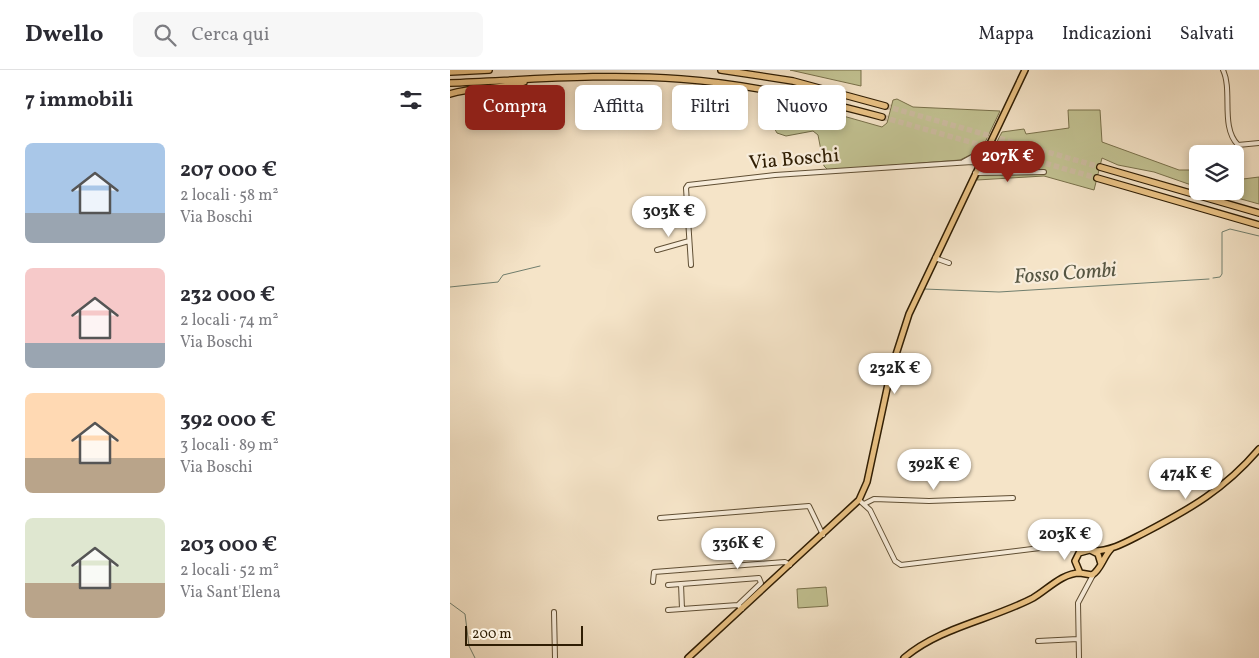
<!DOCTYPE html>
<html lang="it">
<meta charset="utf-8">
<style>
body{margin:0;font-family:Vollkorn,serif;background:#f7f7f7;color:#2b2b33;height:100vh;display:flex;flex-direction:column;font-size:19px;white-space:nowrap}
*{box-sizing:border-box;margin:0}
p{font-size:16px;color:#7c7c81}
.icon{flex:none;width:28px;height:28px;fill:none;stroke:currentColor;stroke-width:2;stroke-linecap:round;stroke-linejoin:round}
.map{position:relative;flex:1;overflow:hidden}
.details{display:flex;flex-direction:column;background:#fff;width:450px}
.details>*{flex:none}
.guide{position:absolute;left:15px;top:15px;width:475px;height:45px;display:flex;gap:10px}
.buttons{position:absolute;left:739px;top:75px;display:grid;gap:10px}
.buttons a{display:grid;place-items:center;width:55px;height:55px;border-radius:8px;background:#fff;box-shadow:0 2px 8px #0003;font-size:25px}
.scale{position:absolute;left:15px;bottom:12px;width:118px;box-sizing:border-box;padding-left:5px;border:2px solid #2f1d03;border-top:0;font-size:14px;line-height:18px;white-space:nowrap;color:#2f1d03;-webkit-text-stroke:4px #f8eddb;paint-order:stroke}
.price{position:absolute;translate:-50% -42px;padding:0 11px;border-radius:18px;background:#fff;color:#222;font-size:16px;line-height:32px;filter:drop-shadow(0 1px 2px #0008)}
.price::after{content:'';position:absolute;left:50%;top:30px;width:15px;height:11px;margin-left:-8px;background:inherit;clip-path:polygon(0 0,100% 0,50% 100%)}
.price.active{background:#8f2418;color:#fff}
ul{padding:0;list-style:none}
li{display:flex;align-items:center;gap:15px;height:125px;padding:0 25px}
li span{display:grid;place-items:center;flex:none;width:140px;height:100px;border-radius:8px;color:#555}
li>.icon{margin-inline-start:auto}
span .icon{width:60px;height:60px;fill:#fffc;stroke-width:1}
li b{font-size:21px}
h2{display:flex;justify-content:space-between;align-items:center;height:60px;padding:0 25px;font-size:21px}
.pill{padding:0 18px;border-radius:8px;background:#fff;box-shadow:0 2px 8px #0003;font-size:18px;line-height:45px}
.pill.active{background:#8f2418;color:#fff}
header{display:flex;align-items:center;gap:30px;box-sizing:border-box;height:70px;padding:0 25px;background:#fff;border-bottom:1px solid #e1e1e2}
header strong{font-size:24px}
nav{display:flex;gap:28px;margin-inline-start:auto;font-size:18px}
.search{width:350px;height:45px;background:#f7f7f7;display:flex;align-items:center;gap:12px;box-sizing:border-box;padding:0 18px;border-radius:8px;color:#7c7c81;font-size:19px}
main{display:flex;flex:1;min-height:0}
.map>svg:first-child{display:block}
</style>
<header>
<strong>Dwello</strong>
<div class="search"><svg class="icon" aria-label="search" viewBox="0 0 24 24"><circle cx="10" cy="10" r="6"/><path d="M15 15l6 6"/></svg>Cerca qui</div>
<nav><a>Mappa</a><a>Indicazioni</a><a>Salvati</a></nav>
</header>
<main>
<section class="details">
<h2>7 immobili<svg class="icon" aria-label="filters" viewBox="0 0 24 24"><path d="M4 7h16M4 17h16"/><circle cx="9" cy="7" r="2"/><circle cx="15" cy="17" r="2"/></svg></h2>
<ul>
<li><span style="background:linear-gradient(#a9c7e8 70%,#9aa5b1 0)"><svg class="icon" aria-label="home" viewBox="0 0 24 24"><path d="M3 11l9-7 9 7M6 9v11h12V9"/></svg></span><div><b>207 000 €</b><p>2 locali · 58 m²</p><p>Via Boschi</p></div></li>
<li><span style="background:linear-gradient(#f6c9c9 75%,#9aa5b1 0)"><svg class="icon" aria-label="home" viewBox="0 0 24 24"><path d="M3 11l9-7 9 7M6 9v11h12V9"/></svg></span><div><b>232 000 €</b><p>2 locali · 74 m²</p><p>Via Boschi</p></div></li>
<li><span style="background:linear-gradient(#ffd9b3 65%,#b9a48a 0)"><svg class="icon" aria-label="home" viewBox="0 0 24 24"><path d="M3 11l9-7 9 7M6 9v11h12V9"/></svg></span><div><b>392 000 €</b><p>3 locali · 89 m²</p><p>Via Boschi</p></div></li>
<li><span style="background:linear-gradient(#dfe7d0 65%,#b9a48a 0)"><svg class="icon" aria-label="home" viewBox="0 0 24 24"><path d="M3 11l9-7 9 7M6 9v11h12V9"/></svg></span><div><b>203 000 €</b><p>2 locali · 52 m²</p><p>Via Sant'Elena</p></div></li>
</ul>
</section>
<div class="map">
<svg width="809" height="588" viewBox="0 0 809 588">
<rect width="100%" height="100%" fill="#f5e4c8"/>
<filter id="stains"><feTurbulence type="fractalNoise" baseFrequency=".004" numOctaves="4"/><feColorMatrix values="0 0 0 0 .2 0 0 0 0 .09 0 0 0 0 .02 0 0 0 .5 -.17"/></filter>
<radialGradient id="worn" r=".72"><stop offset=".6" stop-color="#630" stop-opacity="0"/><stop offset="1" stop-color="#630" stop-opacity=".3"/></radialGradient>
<path fill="#c2c292" stroke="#78704a" d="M340,0H411V16Z
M447,29L463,37L550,41L529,85H520L510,90L378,100L374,96L368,65L363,61L336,66L327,63L318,47L316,33L319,30L358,36L432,57L437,53L443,30Z
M618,40H650L652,72L729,100H748L747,117L704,102L668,95L652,88L644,120L594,106L527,110L552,62L574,59L576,64L619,58Z
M809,107V134L762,121H785V110Z
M376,517L378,536L348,538L347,519Z"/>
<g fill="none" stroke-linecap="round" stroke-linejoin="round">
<path stroke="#707e6e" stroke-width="1" d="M763,208L770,207L772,204V162L780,159L809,166
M0,217L48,212L53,205L90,196
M474,219L549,222L759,209
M0,533L15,544L19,576L25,588"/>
<path stroke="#cdbca1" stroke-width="5.5" stroke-dasharray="5.5 3" stroke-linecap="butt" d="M435,36L650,97
M432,47L647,108"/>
<g stroke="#604f34" stroke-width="6">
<path id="minor" d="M773,0C783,21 770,57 788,75L809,73
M513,92L524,86L532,89
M525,103L594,102
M207,180L239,171
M485,188L499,193
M241,195L236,118L238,115L325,105L522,92L529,94
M409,430L420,440L445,491L451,495L590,478L615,468L624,469L638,480
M414,434L424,429L479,431L563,428
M210,448L359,436L373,465
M203,512L204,502L335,492L340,495
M231,514L232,539
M218,515L309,508L311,513L288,535L292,539
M218,540L288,535
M104,542L105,588
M588,571L628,569
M629,588L628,533L643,505"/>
</g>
<g stroke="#2f1d03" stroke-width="8">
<path id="major" d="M643,481C662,481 678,471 694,463C740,439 775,419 809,379
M651,494L648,484L640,480L629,483L625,491L630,503L642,505C651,500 653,487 661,479
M238,588L409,430L417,412L441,300L459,244L575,0
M454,588C490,557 541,550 583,528C597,520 612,503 630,503"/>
</g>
<g stroke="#2f1d03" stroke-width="8">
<path id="highway" d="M271,0L343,11L435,36
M0,2L39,0
M0,13C77,10 154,3 231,9C299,14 365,29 432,47
M0,24C24,16 50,20 74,12
M650,97L809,143
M647,108L809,155"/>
</g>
<use href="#minor" stroke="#f8eddb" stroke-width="4"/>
<use href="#major" stroke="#eac284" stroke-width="5"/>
<use href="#highway" stroke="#eac284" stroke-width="5.5"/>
</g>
<g text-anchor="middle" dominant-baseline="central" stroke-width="4.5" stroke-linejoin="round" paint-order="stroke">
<g font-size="20" fill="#2f1d03" stroke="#f8eddb">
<text transform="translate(344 90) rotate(-5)">Via Boschi</text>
</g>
<g font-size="21" font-style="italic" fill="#555542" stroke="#f8eddb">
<text transform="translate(615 204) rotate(-4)">Fosso Combi</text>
</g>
</g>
<rect width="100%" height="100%" filter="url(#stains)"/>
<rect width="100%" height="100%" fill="url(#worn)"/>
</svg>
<div class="buttons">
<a><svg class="icon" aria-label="layers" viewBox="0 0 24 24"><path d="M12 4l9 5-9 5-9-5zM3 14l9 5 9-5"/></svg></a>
</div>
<div class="scale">200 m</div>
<b class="price active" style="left:558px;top:113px">207K €</b>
<b class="price" style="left:219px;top:168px">303K €</b>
<b class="price" style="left:445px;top:325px">232K €</b>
<b class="price" style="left:484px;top:421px">392K €</b>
<b class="price" style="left:736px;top:430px">474K €</b>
<b class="price" style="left:615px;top:491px">203K €</b>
<b class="price" style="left:288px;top:500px">336K €</b>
<div class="guide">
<a class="pill active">Compra</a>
<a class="pill">Affitta</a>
<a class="pill">Filtri</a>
<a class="pill">Nuovo</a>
</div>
</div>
</main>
